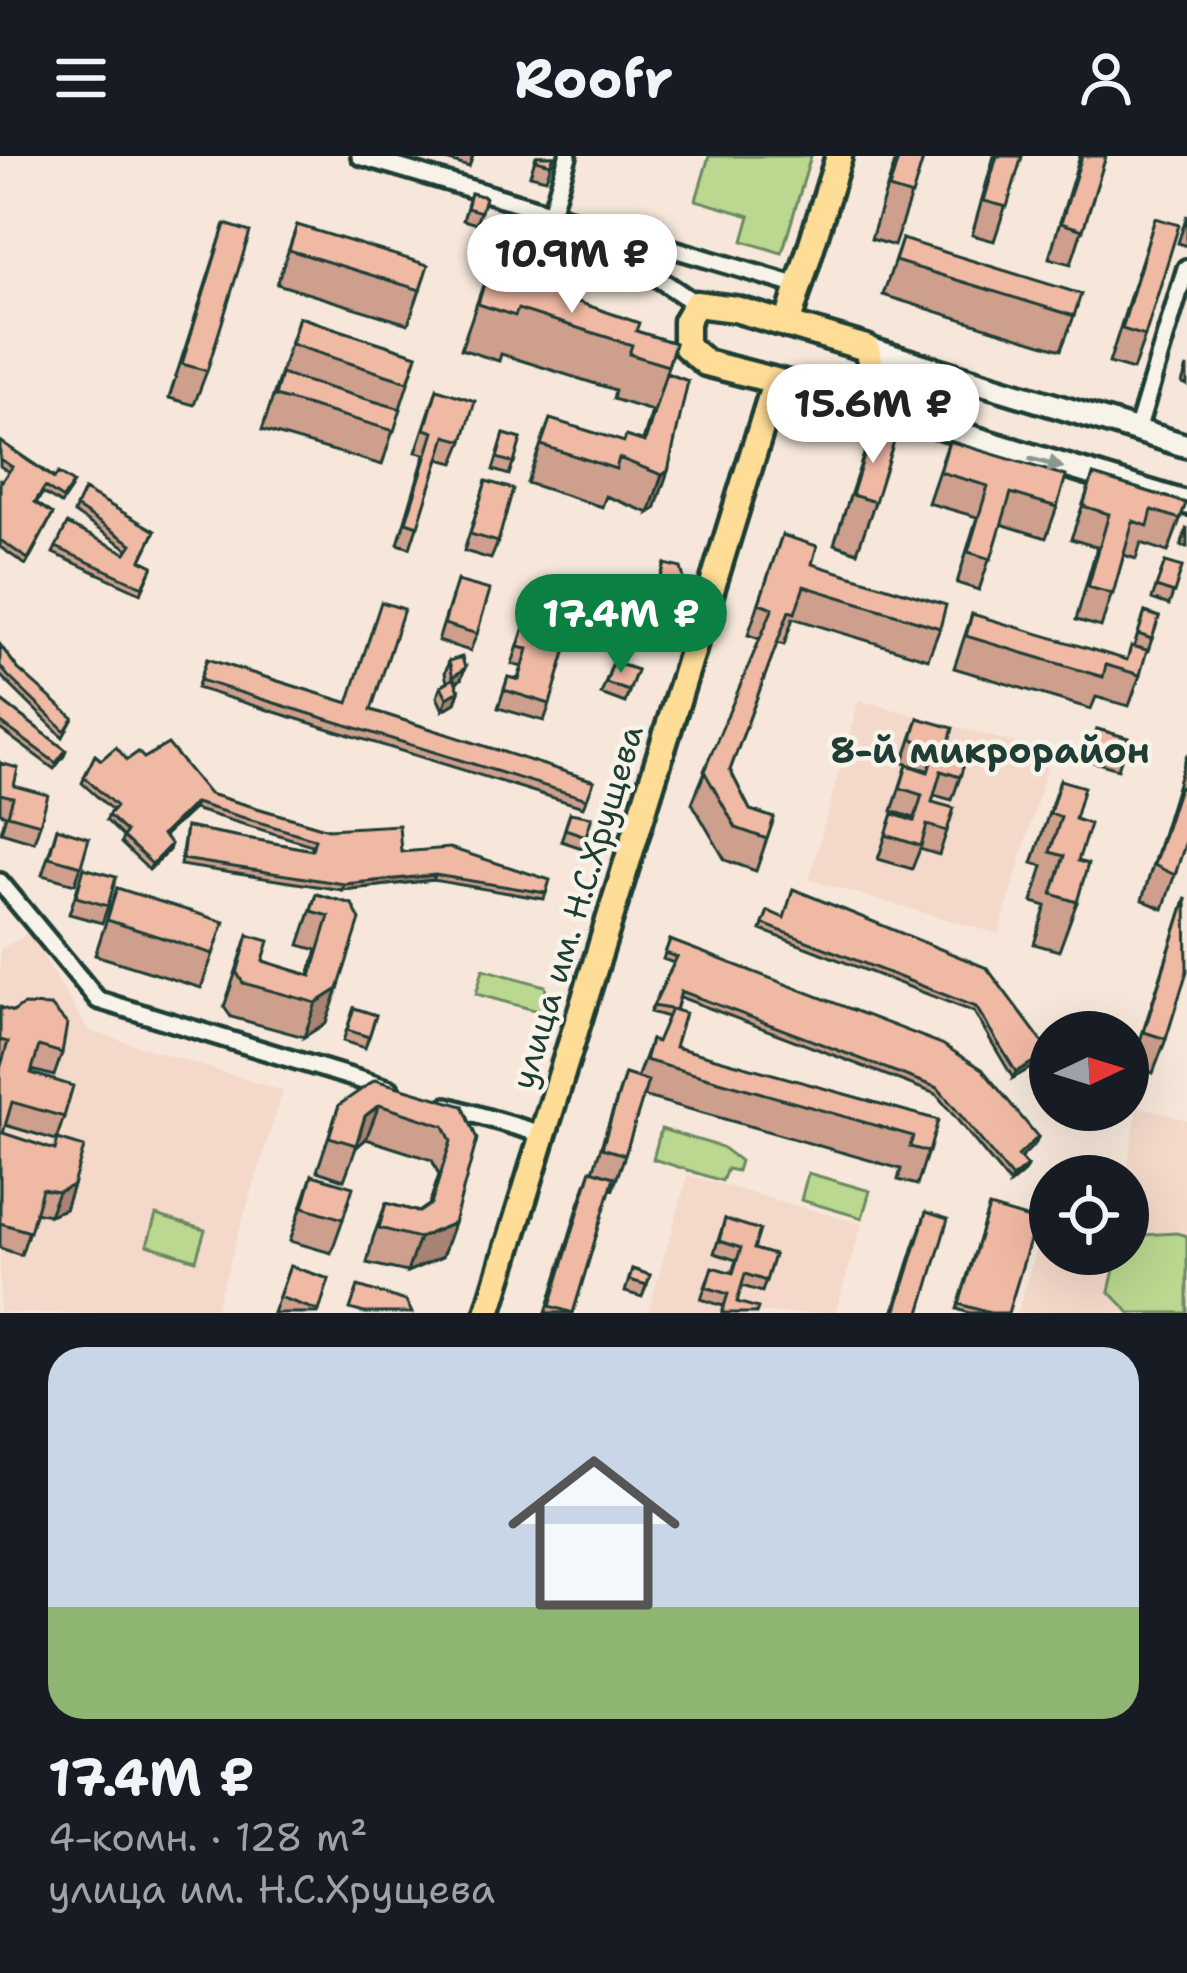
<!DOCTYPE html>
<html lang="ru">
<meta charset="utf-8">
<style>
body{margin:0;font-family:"Shantell Sans",sans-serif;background:#20242c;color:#f1f3f6;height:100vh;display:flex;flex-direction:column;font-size:45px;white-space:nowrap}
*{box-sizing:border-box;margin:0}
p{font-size:39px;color:#9ea1a6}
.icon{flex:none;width:66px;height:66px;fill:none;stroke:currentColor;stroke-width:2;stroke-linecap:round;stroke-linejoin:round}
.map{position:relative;height:1157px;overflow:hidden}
.sheet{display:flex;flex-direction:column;background:#171b24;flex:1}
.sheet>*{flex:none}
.needle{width:78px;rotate:86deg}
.controls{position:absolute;left:1029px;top:855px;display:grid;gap:24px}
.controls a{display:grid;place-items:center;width:120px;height:120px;border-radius:50%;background:#171b24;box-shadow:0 12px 48px #0002;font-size:60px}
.price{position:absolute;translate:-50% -102px;padding:0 27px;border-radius:42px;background:#fff;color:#222;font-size:39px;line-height:78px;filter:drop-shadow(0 3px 6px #0008)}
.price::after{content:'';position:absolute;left:50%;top:72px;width:36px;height:27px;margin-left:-18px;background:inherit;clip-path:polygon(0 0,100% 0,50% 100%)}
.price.current{background:#0b8043;color:#fff}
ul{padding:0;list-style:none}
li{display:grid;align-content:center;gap:24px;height:636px;padding:0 48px}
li+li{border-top:3px solid #363941}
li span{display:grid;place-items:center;height:372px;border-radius:36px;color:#555}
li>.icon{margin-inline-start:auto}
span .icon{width:216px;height:216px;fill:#fffc;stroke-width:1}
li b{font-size:51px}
header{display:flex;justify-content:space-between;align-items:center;height:156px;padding:0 48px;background:#171b24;font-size:54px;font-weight:700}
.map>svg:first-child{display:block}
</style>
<header><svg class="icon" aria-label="menu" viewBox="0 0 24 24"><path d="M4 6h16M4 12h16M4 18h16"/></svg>Roofr<svg class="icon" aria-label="person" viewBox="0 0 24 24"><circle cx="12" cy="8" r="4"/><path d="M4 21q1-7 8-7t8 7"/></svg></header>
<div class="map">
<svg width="1187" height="1157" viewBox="0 0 1187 1157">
<rect width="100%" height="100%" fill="#f6e7da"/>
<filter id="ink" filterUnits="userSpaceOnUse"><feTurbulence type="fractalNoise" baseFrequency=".00833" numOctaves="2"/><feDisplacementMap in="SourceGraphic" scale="24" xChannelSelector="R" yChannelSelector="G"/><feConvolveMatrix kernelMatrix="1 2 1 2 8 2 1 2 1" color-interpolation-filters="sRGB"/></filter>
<g filter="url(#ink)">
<path fill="#f4d9ca" d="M859,544L1051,597L999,778L809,724Z
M29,777L88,874L283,935L214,1157H0V793Z
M1138,950L1187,964V1157H1017L1049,1051L1050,1098H1128V1020H1112L1127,1013Z
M688,1019L862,1068L835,1157H648Z"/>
<path fill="#bad890" stroke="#6c8a62" stroke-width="3" d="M709,0H811L782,97L743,85L750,60L696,44Z
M483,813L545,830L548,847L538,855L476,838Z
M661,973L722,991L740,1005L737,1015L727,1013L722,1025L653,1003Z
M808,1017L870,1035L862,1062L801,1044Z
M156,1059L205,1074L196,1104L147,1089Z
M1176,1077L1187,1080V1157H1130L1109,1135L1117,1101L1128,1098L1143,1079Z"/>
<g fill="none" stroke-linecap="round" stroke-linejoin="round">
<g stroke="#1f3d34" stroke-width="24">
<path id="minor" d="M360,0L802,131
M552,53L568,0
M583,71L696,148
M1137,275L1186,112
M0,726L98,844L390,933
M447,950L542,978"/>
</g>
<g stroke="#1f3d34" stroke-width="30">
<path id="secondary" d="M866,192L1187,290
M854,245L1187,347"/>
</g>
<g stroke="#1f3d34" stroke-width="33">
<path id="primary" d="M696,148L735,153L866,192C876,216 869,226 854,245L706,207L686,190V165Z
M787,169L839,0
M488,1157L775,227"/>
</g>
<use href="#minor" stroke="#f7f3e8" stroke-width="15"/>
<use href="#secondary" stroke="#f7f3e8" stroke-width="21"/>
<use href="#primary" stroke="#ffdd96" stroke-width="24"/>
</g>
<path fill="#ce9f8d" stroke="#1f3d34" stroke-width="3" d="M433,0H473L469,11Z
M536,0H554L546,23L530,19Z
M897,0H924L894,90L871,83Z
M994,0H1022L994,85L972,79Z
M1080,0H1106L1071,108L1049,102Z
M471,37L485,41L476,68L463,64Z
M1187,59V90L1178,87Z
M1155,62L1145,180L1133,214L1109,207Z
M225,68L207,215L194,249L169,242Z
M297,69L420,134L408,168L277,128Z
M902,83L1074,160L1061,194L883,139Z
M488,115L636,175L675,187L666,217L688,225L655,353L649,357L606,340L602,351L527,327L550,263L624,286L643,285L652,255L613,243L615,234L501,198L499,205L461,193Z
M299,161L417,199L382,309L262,274Z
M1187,211V229L1182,227Z
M437,233L463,285L454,307L439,303L410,392L398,388L425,298L416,296Z
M872,274L875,346L857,396L834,388Z
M504,278L521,283L509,319L493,314Z
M0,285L71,333L61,348L43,337L36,347L53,358L26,409L0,391V324L2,325L9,316L0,310Z
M949,285L1057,351L1046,382L1001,368L979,434L957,427L977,361L928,347Z
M1093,319L1186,347L1168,396L1141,387L1136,403L1124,399L1101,471L1076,464L1097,391L1071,383Z
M486,325L498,386L491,403L464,395Z
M84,334L155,375L141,404L153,410L141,437L53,397L56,391L126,397L128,393L74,357Z
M1187,371V391L1181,390Z
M782,379L812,408L940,472L928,503L793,462L784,489L777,487L730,614L750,654L774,662L756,715L725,704L692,647L760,483L748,479Z
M1165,406L1182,411L1169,449L1152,443Z
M665,408L686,430L678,454L653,446Z
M457,425L477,478L470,495L438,485Z
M1145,456L1159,461L1148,495L1134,490Z
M972,458L1140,519L1129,550L1096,541L1091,553L954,512Z
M528,459L550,548L544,565L498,552L508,521L518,523L522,511L512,508Z
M0,489L18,513L73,562L63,581L0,519Z
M207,503L371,554L594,625L583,651L197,532Z
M449,505L461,523L456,527L459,535L455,547L443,554L437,541L441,530L447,526L445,517Z
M613,506L637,514L625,547L601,538Z
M0,544L66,594L64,600L54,613L0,573Z
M918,562L947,593L960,621L952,644L934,639L932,646L947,675L939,699L920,693L912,713L878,703L893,658L913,664L914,662L892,655L907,609L927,616V614L903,607Z
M1097,573L1128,582L1118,613L1087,604Z
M1187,598V682L1163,753L1142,744Z
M95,599L101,604L144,602L209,638L546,737L544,743L433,724L342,734L180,709L186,671L311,694L312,689L193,653L164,680L169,694L149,714L121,687L123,681L106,664L112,654L82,627Z
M0,607L40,668L34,686L1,676L6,659L0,657Z
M1060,624L1075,663L1078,705L1077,746L1059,795L1034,788L1046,750L1032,746L1043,710L1032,707Z
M570,657L586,680L582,692L561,685Z
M57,672L81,710L75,728L42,719Z
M84,712L108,750L102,767L69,758Z
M117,732L213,798L201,832L95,799Z
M316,738L352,748L326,867L304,881L231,861L224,851L248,779L263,805L309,819L317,794L299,789Z
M1186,741L1166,883L1153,917L1132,910Z
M768,755L784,762L987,812L1048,902L1013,922L974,856L761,774Z
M670,784L1038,981L1036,987L1020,1003L1027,1010L1024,1016L1010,1028L936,938L680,841L676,854L675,891L938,964L917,1029L898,1024L901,1013L643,940L625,999L613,1033L610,1032L573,1157H546L579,1048L591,1014L593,1015L625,918L637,922L651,884L657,886L668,861L650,856L674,807L663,803Z
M0,851L62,897L54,920L32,914L31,917L64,961L56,984L5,969L3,977L73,1029L65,1053L49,1059L35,1056L21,1099L0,1092Z
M354,852L376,859L365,892L343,885Z
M339,949L463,950L454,1067L442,1101L407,1116L367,1107L373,1082L386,1047L419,1056L429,1049L439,1019L432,1004L366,983L356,992L344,1024L317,1015Z
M312,1019L343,1063L331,1097L290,1085Z
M989,1051L1008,1157H969L957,1153Z
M926,1056L920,1157H893L914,1090Z
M725,1063L754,1093L774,1099L762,1136L742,1130L723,1150L701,1143L712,1111L732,1117L736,1104L714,1097Z
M290,1110L329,1123L318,1157H273Z
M632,1113L650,1119L642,1141L625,1136Z"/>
<path fill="#a88273" stroke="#1f3d34" stroke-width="3" d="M668,315L655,353L649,357L662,319Z
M465,512L461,523L448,533L453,521Z
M459,535L455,547L443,554L447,542Z
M195,647L193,653L159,684L162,679Z
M171,688L169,694L149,714L152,708Z
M435,719L433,724L342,734L344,728Z
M338,833L326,867L304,881L316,847Z
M1050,896L1048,902L1013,922L1016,916Z
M379,949L366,983L356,991L365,960Z
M1027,1010L1024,1016L1010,1028L1012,1022Z
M73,1029L65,1053L49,1059L58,1036Z
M454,1067L442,1101L407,1116L419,1082Z"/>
<path fill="#f0b9a4" stroke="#1f3d34" stroke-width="3" d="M537,0H554L551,8L536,4Z
M899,0H924L912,40L889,33Z
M997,0H1022L1007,51L984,45Z
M1082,0H1106L1083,74L1061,67Z
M471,37L485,41L481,56L467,52Z
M1155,62L1179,69L1145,180L1122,173Z
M225,68L250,76L207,215L182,208Z
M297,69L428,109L420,134L289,94Z
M902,83L1081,138L1074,160L895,105Z
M488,115L639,167L636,175L675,187L668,210L629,198L632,189L518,153L515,160L478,148Z
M299,161L417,199L408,226L291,188Z
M666,217L688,225L668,315L662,319L619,302L616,313L541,289L550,263L624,286L626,280L645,286Z
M281,218L401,253L394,275L275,240Z
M437,233L475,245L463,285L446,280L418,370L406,366L434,276L425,273Z
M872,274L895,282L875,346L852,339Z
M504,278L521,283L514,307L497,302Z
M0,285L54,323L58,317L73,327L63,343L45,331L35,346L53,358L28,403L0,384V324L2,325L12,311L0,303Z
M949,285L1066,320L1057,351L1011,337L991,403L968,396L988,330L940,316Z
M1093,319L1186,347L1180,363L1152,354L1148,370L1133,365L1113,438L1088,431L1109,358L1083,350Z
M486,325L513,333L498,386L470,378Z
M84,334L155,375L141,404L153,410L143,431L56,391L67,368L126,397L132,388L76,351Z
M782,379L817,390L812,408L946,449L940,472L804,430L795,457L789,455L730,614L750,654L774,662L767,683L736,672L704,615L773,452L759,447Z
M1165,406L1182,411L1174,437L1156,431Z
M665,408L681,412L686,430L682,442L657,434Z
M457,425L490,434L477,478L444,468Z
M381,446L404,453L371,554L594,625L587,643L200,524L207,503L348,547Z
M1145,456L1159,461L1152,483L1138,478Z
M972,458L1127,504L1131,490L1147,494L1140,519L1106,509L1103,521L966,480Z
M528,459L572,472L550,548L504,534L508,521L519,524L528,493L518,491Z
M0,489L18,513L73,562L65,575L8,520L0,510Z
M462,501L465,512L453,521L449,505Z
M613,506L637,514L629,535L606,527Z
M454,522L459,535L447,542L441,530Z
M0,544L66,594L56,607L0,566Z
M918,562L953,572L947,593L967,599L960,621L941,615L932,646L954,652L947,675L927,669L921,690L886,679L893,658L914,665L922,639L900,632L907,609L928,616L936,591L912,583Z
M1097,573L1128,582L1122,601L1091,592Z
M168,588L209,638L328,673L399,669L401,696L450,692L550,724L546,737L435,719L344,728L182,703L186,671L312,694L315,683L195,647L162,679L171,688L152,708L123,681L126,676L108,659L116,650L84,621L95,599L101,604L116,591L127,604L138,596L144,602Z
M0,607L18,612L14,630L48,639L40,668L8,659L13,641L0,638Z
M1060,624L1084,631L1075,663L1090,668L1078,705L1088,708L1077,746L1052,738L1064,700L1050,696L1061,661L1050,657Z
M1179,631L1187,632V682L1175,719L1154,709Z
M570,657L592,661L586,680L565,673Z
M57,672L89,682L81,710L49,701Z
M84,712L116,721L108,750L76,741Z
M117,732L224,766L213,798L107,764Z
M793,733L987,812L1050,896L1016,916L976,851L763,768L768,755L784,762Z
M316,738L352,748L360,764L338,833L316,847L243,827L237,817L248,779L269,785L263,805L311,820L329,760L311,755Z
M1186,741L1187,815L1166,883L1144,876Z
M670,784L942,888L982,913L1038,981L1018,1000L1027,1010L1012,1022L938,932L681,835L676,854L653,850L677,801L665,797Z
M23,849L51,850L67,868L62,897L39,890L31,917L73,930L64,961L12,946L3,977L55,994L58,983L84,991L73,1029L58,1036L42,1033L30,1076L0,1067V913L8,886L0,884V851L13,856Z
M354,852L376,859L369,881L347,874Z
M671,853L685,857L675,891L938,964L929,996L910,991L913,980L645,904L651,884L657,886Z
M625,918L648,925L625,999L602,992Z
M375,924L463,950L477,983L454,1067L419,1082L379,1072L386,1047L419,1056L431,1048L451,985L444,970L379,949L365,960L356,989L329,981L339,949Z
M591,1014L614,1021L573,1157L550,1150Z
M312,1019L353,1031L343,1063L303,1051Z
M989,1051L1036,1065L1008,1157H990L959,1148Z
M926,1056L948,1063L920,1157H895Z
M725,1063L760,1074L754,1093L774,1099L766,1125L745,1118L737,1146L758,1152L756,1157H722L728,1138L706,1131L712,1111L733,1117L741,1092L719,1085Z
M290,1110L329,1123L319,1155L279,1141Z
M632,1113L650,1119L647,1129L629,1124Z
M358,1130L406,1145L412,1157H364L350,1153Z"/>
<defs><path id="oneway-solid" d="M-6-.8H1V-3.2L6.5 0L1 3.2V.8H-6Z" transform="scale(3)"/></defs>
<use fill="#8b988e" href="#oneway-solid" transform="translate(1046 307) rotate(15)"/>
</g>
<g text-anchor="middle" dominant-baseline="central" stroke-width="9" stroke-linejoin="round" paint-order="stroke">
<g font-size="33" fill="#1f3d34" stroke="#f7f3e8">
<text transform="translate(577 751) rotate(-73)">улица им. Н.С.Хрущева</text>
</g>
<g font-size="36" font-weight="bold" fill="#1f3d34" stroke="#f7f3e8">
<text x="990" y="594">8-й микрорайон</text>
</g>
</g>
</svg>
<div class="controls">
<a><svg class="needle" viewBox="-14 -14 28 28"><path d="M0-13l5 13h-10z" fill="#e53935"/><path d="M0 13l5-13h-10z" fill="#9ea1a6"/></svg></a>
<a><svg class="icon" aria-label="locate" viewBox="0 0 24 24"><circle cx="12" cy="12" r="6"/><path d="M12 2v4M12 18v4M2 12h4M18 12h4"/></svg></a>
</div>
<b class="price" style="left:572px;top:160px">10.9M ₽</b>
<b class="price" style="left:873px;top:310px">15.6M ₽</b>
<b class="price current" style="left:621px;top:520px">17.4M ₽</b>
</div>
<section class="sheet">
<ul>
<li><span style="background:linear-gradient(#c9d6e8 70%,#8fb573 0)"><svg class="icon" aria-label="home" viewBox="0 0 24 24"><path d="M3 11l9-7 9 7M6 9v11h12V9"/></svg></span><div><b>17.4M ₽</b><p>4-комн. · 128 m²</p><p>улица им. Н.С.Хрущева</p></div></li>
</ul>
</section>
